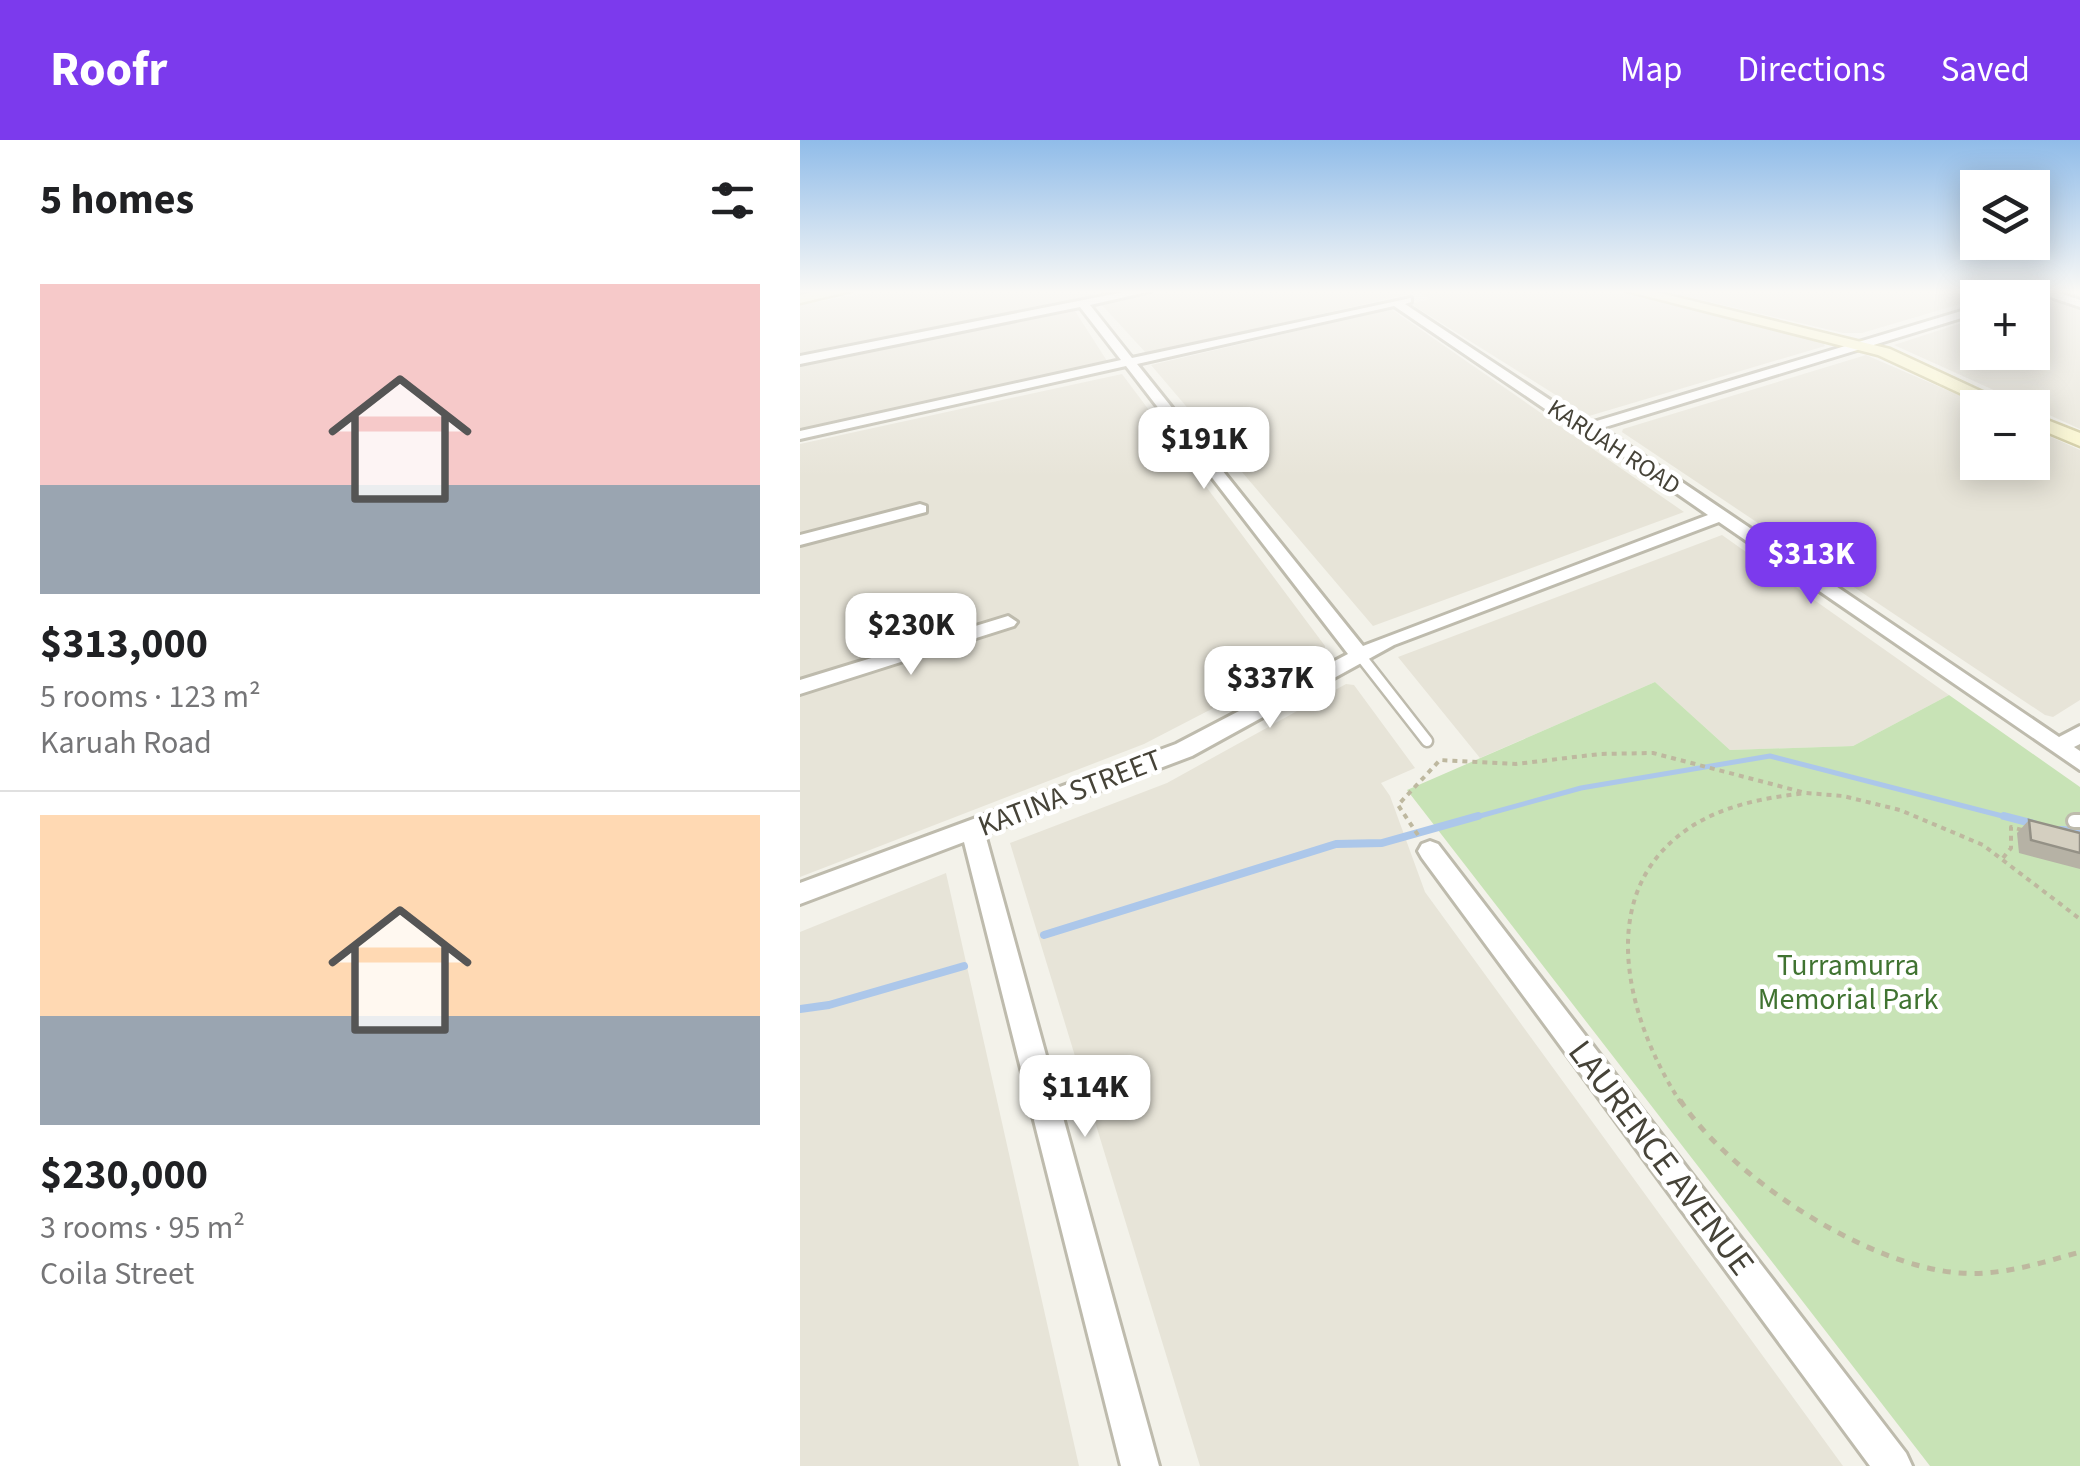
<!DOCTYPE html>
<meta charset="utf-8">
<style>
body{margin:0;font-family:"Source Sans 3",sans-serif;background:#f6f6f6;color:#202124;height:100vh;display:flex;flex-direction:column;font-size:38px;white-space:nowrap}
*{box-sizing:border-box;margin:0}
p{font-size:32px;color:#757577}
.icon{flex:none;width:55px;height:55px;fill:none;stroke:currentColor;stroke-width:2;stroke-linecap:round;stroke-linejoin:round}
.map{position:relative;flex:1;overflow:hidden}
.side{display:flex;flex-direction:column;background:#fff;width:800px}
.side>*{flex:none}
.tools{position:absolute;left:1160px;top:30px;display:grid;gap:20px}
.tools a{display:grid;place-items:center;width:90px;height:90px;border-radius:0px;background:#fff;box-shadow:0 5px 25px #0003;font-size:50px}
.price{position:absolute;translate:-50% -85px;padding:0 22px;border-radius:20px;background:#fff;color:#222;font-size:32px;line-height:65px;filter:drop-shadow(0 2px 5px #0008)}
.price::after{content:'';position:absolute;left:50%;top:60px;width:30px;height:22px;margin-left:-15px;background:inherit;clip-path:polygon(0 0,100% 0,50% 100%)}
.price.selected{background:#7c3aed;color:#fff}
ul{padding:0;list-style:none}
li{display:grid;align-content:center;gap:20px;height:530px;padding:0 40px}
li+li{border-top:2px solid #e0e0e0}
li span{display:grid;place-items:center;height:310px;border-radius:0px;color:#555}
li>.icon{margin-inline-start:auto}
span .icon{width:180px;height:180px;fill:#fffc;stroke-width:1}
li b{font-size:42px}
h2{display:flex;justify-content:space-between;align-items:center;height:120px;padding:0 40px;font-size:42px}
header{display:flex;align-items:center;gap:60px;box-sizing:border-box;height:140px;padding:0 50px;background:#7c3aed;color:#fff}
header strong{font-size:48px}
nav{display:flex;gap:55px;margin-inline-start:auto;font-size:35px}
main{display:flex;flex:1;min-height:0}
.map>svg:first-child{display:block}
</style>
<header>
<strong>Roofr</strong>
<nav><a>Map</a><a>Directions</a><a>Saved</a></nav>
</header>
<main>
<section class="side">
<h2>5 homes<svg class="icon" aria-label="filters" viewBox="0 0 24 24"><path d="M4 7h16M4 17h16"/><circle cx="9" cy="7" r="2"/><circle cx="15" cy="17" r="2"/></svg></h2>
<ul>
<li><span style="background:linear-gradient(#f6c9c9 65%,#9aa5b1 0)"><svg class="icon" aria-label="home" viewBox="0 0 24 24"><path d="M3 11l9-7 9 7M6 9v11h12V9"/></svg></span><div><b>$313,000</b><p>5 rooms · 123 m²</p><p>Karuah Road</p></div></li>
<li><span style="background:linear-gradient(#ffd9b3 65%,#9aa5b1 0)"><svg class="icon" aria-label="home" viewBox="0 0 24 24"><path d="M3 11l9-7 9 7M6 9v11h12V9"/></svg></span><div><b>$230,000</b><p>3 rooms · 95 m²</p><p>Coila Street</p></div></li>
</ul>
</section>
<div class="map">
<svg width="1280" height="1326" viewBox="0 0 1280 1326">
<rect width="100%" height="100%" fill="#f3f2ea"/>
<path fill="#e7e4d8" d="M78,151H323L0,215V165Z
M367,151H813L1023,202L1025,206L789,276L611,164L630,159L618,152L347,214L301,164Z
M864,151H1204L1062,193H1043Z
M1245,157L1280,170V289L1094,205L1177,178L1178,212H1232L1233,161Z
M591,169L884,372L573,486L351,225Z
M275,171L309,224L0,289V225Z
M1066,215L1186,267L1178,268V322H1232L1233,289L1280,310V560L1253,577L1245,575L822,292L823,289Z
M322,234L525,506L524,511L344,604L0,737V304Z
M922,395L1149,555L1053,606L930,610L855,542L680,618L598,517Z
M546,544L554,545L615,628L581,643L590,656L625,752L1043,1326H400L210,703L367,643Z
M146,733L279,1326H0V792Z"/>
<path fill="#c8e3b6" d="M855,542L930,610L1053,606L1149,555L1280,647V1326H1130L607,650Z"/>
<g fill="none" stroke-linecap="round" stroke-linejoin="round">
<path stroke="#acc7ea" stroke-width="5" d="M669,679L781,648L970,616L1214,679"/>
<path stroke="#acc7ea" stroke-width="8" d="M1204,676L1234,684
M1261,690L1280,691
M244,795L536,704L582,703L678,676
M0,869L29,865L164,826"/>
<g stroke="#bebbad" stroke-width="15">
<path id="lane-far1" d="M559,514L627,601"/>
</g>
<g stroke="#bebbad" stroke-width="18">
<path id="lane" d="M1274,681H1280"/>
</g>
<g stroke="#bebbad" stroke-width="6">
<path id="street" d="M329,151H351L290,165L332,218L611,158V162L605,164L782,281L790,283L1178,166V173L802,288L1259,597L1280,586V604L1274,607L1280,611V630L919,382L594,505L392,616L185,694L359,1326H321L164,702L0,764V743L376,604L548,514L326,226L0,299V291L321,220L280,167L0,224V216ZM594,166L773,288L787,291L908,375L563,506L337,224Z
M1225,151H1254L1280,160V167L1239,153L1211,158Z
M120,364L126,366V372L0,405V395Z
M208,476L217,482L214,486L0,554V540Z
M630,701L638,704L1106,1313L1112,1326H1070L622,718L618,711L622,704Z"/>
</g>
<g stroke="#cfc99d" stroke-width="5">
<path id="secondary" d="M19,151H51L0,163V155Z
M826,151H852L1090,209L1217,268H1192L1078,215Z
M1232,274L1280,293V306L1232,286Z"/>
</g>
<path stroke="#beb89f" stroke-width="4" stroke-dasharray="5 5" stroke-linecap="butt" d="M618,695L598,665L640,620L716,624L800,614L853,613L1006,653L1043,656L1100,670L1183,705L1280,779
M1203,718L1211,708V687L1222,690
M881,963C831,887 794,765 877,697C913,667 961,658 1006,653"/>
<path stroke="#beb89f" stroke-width="5" stroke-dasharray="8 8" stroke-linecap="butt" d="M880,960C931,1037 1066,1126 1160,1133C1201,1136 1241,1123 1280,1112"/>
<use href="#lane-far1" stroke="#fff" stroke-width="10"/>
<use href="#lane" stroke="#fff" stroke-width="12"/>
<use href="#street" fill="#fff" fill-rule="evenodd"/>
<use href="#secondary" fill="#faf6cd" fill-rule="evenodd"/>
</g>
<path fill="#b6b2a5" d="M1229,680L1280,693V729L1219,713L1217,693Z"/>
<path fill="#d4cfc0" stroke="#949186" stroke-width="2.5" d="M1229,680L1280,693V713L1231,700Z"/>
<linearGradient id="sky" x2="0" y2="1"><stop stop-color="#90bce9"/><stop offset="0.45" stop-color="#faf9f6"/><stop offset="1" stop-color="#faf9f6" stop-opacity="0"/></linearGradient>
<rect width="1280" height="337" fill="url(#sky)"/>
<g text-anchor="middle" dominant-baseline="central" stroke-width="9" stroke-linejoin="round" paint-order="stroke">
<g font-size="25" fill="#464338" stroke="#fff">
<text transform="translate(814 307) rotate(33)">KARUAH ROAD</text>
</g>
<g font-size="30" fill="#464338" stroke="#fff">
<text transform="translate(270 653) rotate(-21)">KATINA STREET</text>
</g>
<g font-size="30" fill="#407331" stroke="#fff">
<text x="1048" y="825">Turramurra<tspan x="1048" dy="34">Memorial Park</tspan></text>
</g>
<g font-size="35" fill="#464338" stroke="#fff">
<text transform="translate(861 1018) rotate(53)">LAURENCE AVENUE</text>
</g>
</g>
</svg>
<div class="tools">
<a><svg class="icon" aria-label="layers" viewBox="0 0 24 24"><path d="M12 4l9 5-9 5-9-5zM3 14l9 5 9-5"/></svg></a>
<a>+</a>
<a>−</a>
</div>
<b class="price" style="left:404px;top:352px">$191K</b>
<b class="price selected" style="left:1011px;top:467px">$313K</b>
<b class="price" style="left:111px;top:538px">$230K</b>
<b class="price" style="left:470px;top:591px">$337K</b>
<b class="price" style="left:285px;top:1000px">$114K</b>
</div>
</main>
